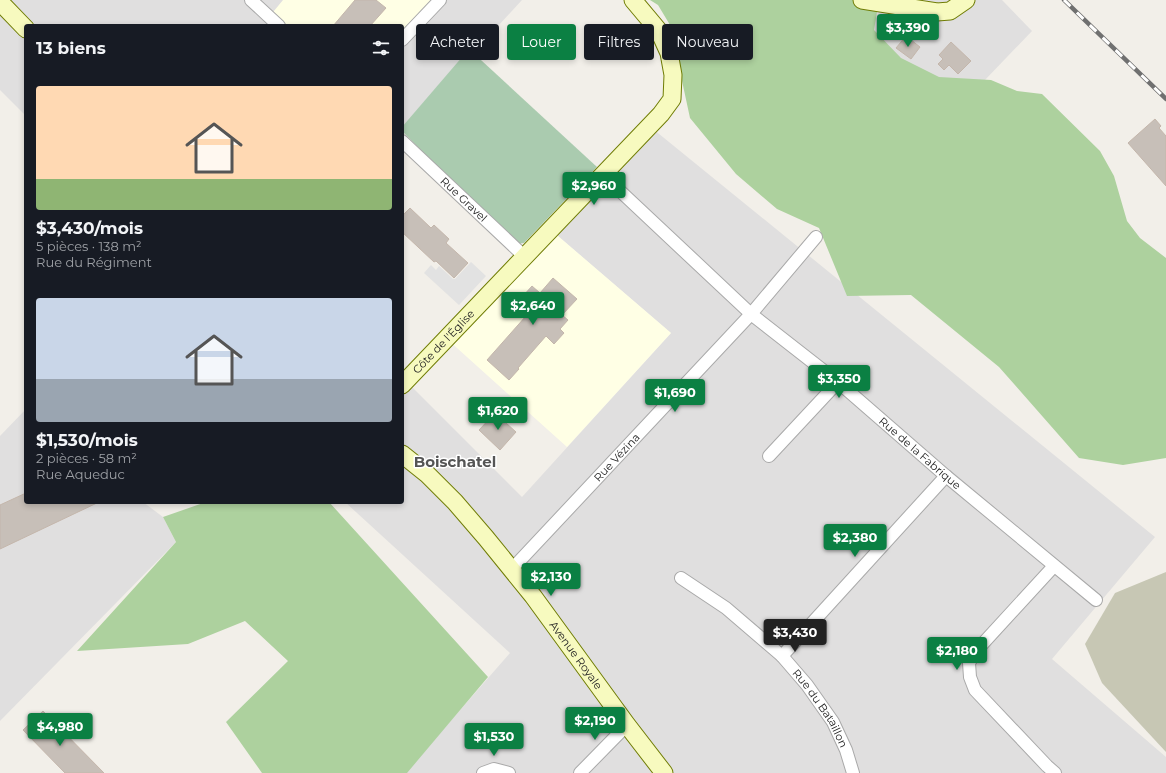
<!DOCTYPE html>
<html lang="fr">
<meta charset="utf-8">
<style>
body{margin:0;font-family:Montserrat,sans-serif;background:#242831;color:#f1f3f6;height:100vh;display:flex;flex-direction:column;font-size:15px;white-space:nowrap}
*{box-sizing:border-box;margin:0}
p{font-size:13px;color:#9ea1a6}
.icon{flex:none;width:22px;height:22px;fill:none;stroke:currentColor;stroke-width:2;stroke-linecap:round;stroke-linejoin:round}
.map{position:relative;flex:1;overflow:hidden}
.sheet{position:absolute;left:24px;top:24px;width:380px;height:480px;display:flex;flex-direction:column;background:#171b24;border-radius:4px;box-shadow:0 2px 6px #0003}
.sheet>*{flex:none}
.top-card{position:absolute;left:416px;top:24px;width:380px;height:36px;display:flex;gap:8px}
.price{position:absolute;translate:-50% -34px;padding:0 9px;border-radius:4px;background:#0b8043;color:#fff;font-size:13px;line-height:26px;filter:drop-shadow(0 1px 2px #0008)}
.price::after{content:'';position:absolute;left:50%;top:24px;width:12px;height:9px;margin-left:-6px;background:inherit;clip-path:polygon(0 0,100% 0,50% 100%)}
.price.selected{background:#222;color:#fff}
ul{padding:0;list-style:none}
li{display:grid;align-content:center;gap:8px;height:212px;padding:0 12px}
li span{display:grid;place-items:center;height:124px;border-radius:4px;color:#555}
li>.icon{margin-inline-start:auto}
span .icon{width:72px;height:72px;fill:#fffc;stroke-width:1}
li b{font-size:17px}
h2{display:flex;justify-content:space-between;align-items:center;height:48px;padding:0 12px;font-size:17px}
.pill{padding:0 14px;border-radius:4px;background:#171b24;box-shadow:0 2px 6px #0003;font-size:14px;line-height:36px}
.pill.selected{background:#0b8043;color:#fff}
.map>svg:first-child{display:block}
</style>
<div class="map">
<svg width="1166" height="773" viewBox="0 0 1166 773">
<rect width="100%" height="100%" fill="#f2efe9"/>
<path fill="#e0dfdf" d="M0,0H522L402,130V26H26V116L0,90Z
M703,0H1002L1032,31L962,104Z
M653,129L1155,537L1052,659L1166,757V773H405L510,653L345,502H402V377L522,497L671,333L551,230Z
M26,409V502H143L163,517L176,542L0,721V436Z"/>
<path fill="#ffffe5" d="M283,0H438L402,39V26H279L269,17Z
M551,230L671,333L567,447L447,339Z"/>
<path fill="#c7c7b4" d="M1166,572V752L1102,683L1085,644L1115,593Z"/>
<path fill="#add19e" d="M650,0H879L874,30L901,58L939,77L991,80L1017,91L1042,94L1100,151L1114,176L1127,221L1140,238L1166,258V458L1123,465L1079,458L999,367L911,295L847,296L819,228L777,209L736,174L690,118L670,25L658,5Z
M206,502H329L488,677L407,773H262L226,722L288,661L245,621L188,644L77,651L176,542L163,517Z"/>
<path fill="#aacbaf" d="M469,49L597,167L524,243L514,244L402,131V127Z"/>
<path fill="#e2e2e2" d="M471,262L486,276L459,305L424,273L431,265L436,270L439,266L453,279H455Z"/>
<path fill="#c7bfb8" stroke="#c4b6ab" d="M355,0H376L386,8L370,26H333Z
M906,36L920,47L911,59L896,48Z
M951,42L971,61L958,74L949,65L944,70L938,64L943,59L939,55Z
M1155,119L1161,126L1159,128L1166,136V186L1128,143Z
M410,208L431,228L434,225L449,239L446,243L468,263L454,278L436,261L434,262L402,232V216Z
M553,278L577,299L562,315L568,320L560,329L564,333L554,344L546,336L518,368L519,369L509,380L487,360L526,316L510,302L519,293L523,296L532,286L540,293Z
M495,413L516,432L500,450L479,430Z
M26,493V502H99L0,549V505Z
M43,711L104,773H65L23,730Z"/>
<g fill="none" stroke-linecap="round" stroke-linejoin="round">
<g stroke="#a9a9a9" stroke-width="14">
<g id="street">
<path d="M251,0L279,26"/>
<path d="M402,40L440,0"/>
<path id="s1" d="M402,141L525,257"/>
<path id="s2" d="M603,175L751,314L838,382L946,476L1096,600"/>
<path d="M769,456L838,382"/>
<path d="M1054,566L976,651L969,663L970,677L975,690L1047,766L1055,773"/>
<path id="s3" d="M512,569L751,314L816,237"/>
<path id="s4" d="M681,578L726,608L782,656L807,685L833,722L846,750L853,773"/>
<path d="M782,656L946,476"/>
<path d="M483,773L494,769L509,773"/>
<path d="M580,773L627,725"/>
</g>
</g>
<g stroke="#707d05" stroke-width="19">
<g id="secondary">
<path d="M862,0L937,12L950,11L966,0"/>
<path d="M0,2L26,29"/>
<path id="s5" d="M402,385L661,114L672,99L673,75L669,53L659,31L633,0"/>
<path id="s6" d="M402,454L427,474L455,502L486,538L533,596L627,725L664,773"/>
</g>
</g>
<use href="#street" stroke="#fff" stroke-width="12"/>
<use href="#secondary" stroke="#f7fabf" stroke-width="17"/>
<g stroke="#707070" stroke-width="4.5">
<path id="rail" d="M1064,0L1166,99"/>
</g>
<use href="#rail" stroke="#fff" stroke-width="3" stroke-dasharray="9" stroke-linecap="butt"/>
</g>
<g text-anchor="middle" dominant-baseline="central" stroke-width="3" stroke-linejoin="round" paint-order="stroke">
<g font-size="11" fill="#222" stroke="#fff">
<text stroke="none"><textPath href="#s1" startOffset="85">Rue Gravel</textPath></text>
<text stroke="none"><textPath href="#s5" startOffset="60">Côte de l'Église</textPath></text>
<text stroke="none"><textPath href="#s2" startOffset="422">Rue de la Fabrique</textPath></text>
<text stroke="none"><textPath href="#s3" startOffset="153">Rue Vézina</textPath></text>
<text stroke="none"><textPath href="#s6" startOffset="267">Avenue Royale</textPath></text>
<text stroke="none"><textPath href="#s4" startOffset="193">Rue du Bataillon</textPath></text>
</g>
<g font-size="15" font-weight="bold" fill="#555" stroke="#fff">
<text x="455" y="461">Boischatel</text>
</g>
</g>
</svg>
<b class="price" style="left:908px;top:48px">$3,390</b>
<b class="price" style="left:594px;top:206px">$2,960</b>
<b class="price" style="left:533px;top:326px">$2,640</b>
<b class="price" style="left:839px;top:399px">$3,350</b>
<b class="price" style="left:675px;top:413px">$1,690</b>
<b class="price" style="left:498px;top:431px">$1,620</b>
<b class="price" style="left:855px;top:558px">$2,380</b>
<b class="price" style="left:551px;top:597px">$2,130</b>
<b class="price selected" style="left:795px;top:653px">$3,430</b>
<b class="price" style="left:957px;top:671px">$2,180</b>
<b class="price" style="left:595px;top:741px">$2,190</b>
<b class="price" style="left:60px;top:747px">$4,980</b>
<b class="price" style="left:494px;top:757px">$1,530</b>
<div class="top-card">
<a class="pill">Acheter</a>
<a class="pill selected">Louer</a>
<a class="pill">Filtres</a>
<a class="pill">Nouveau</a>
</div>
<section class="sheet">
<h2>13 biens<svg class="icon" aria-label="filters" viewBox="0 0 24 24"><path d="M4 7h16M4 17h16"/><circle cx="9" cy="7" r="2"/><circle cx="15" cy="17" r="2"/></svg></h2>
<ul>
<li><span style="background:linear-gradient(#ffd9b3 75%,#8fb573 0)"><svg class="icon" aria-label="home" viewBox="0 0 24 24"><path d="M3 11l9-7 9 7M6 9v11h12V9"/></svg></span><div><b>$3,430/mois</b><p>5 pièces · 138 m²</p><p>Rue du Régiment</p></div></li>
<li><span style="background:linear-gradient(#c9d6e8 65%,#9aa5b1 0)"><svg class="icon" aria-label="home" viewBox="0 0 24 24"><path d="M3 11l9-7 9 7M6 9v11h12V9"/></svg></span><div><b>$1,530/mois</b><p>2 pièces · 58 m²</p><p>Rue Aqueduc</p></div></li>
</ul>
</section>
</div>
